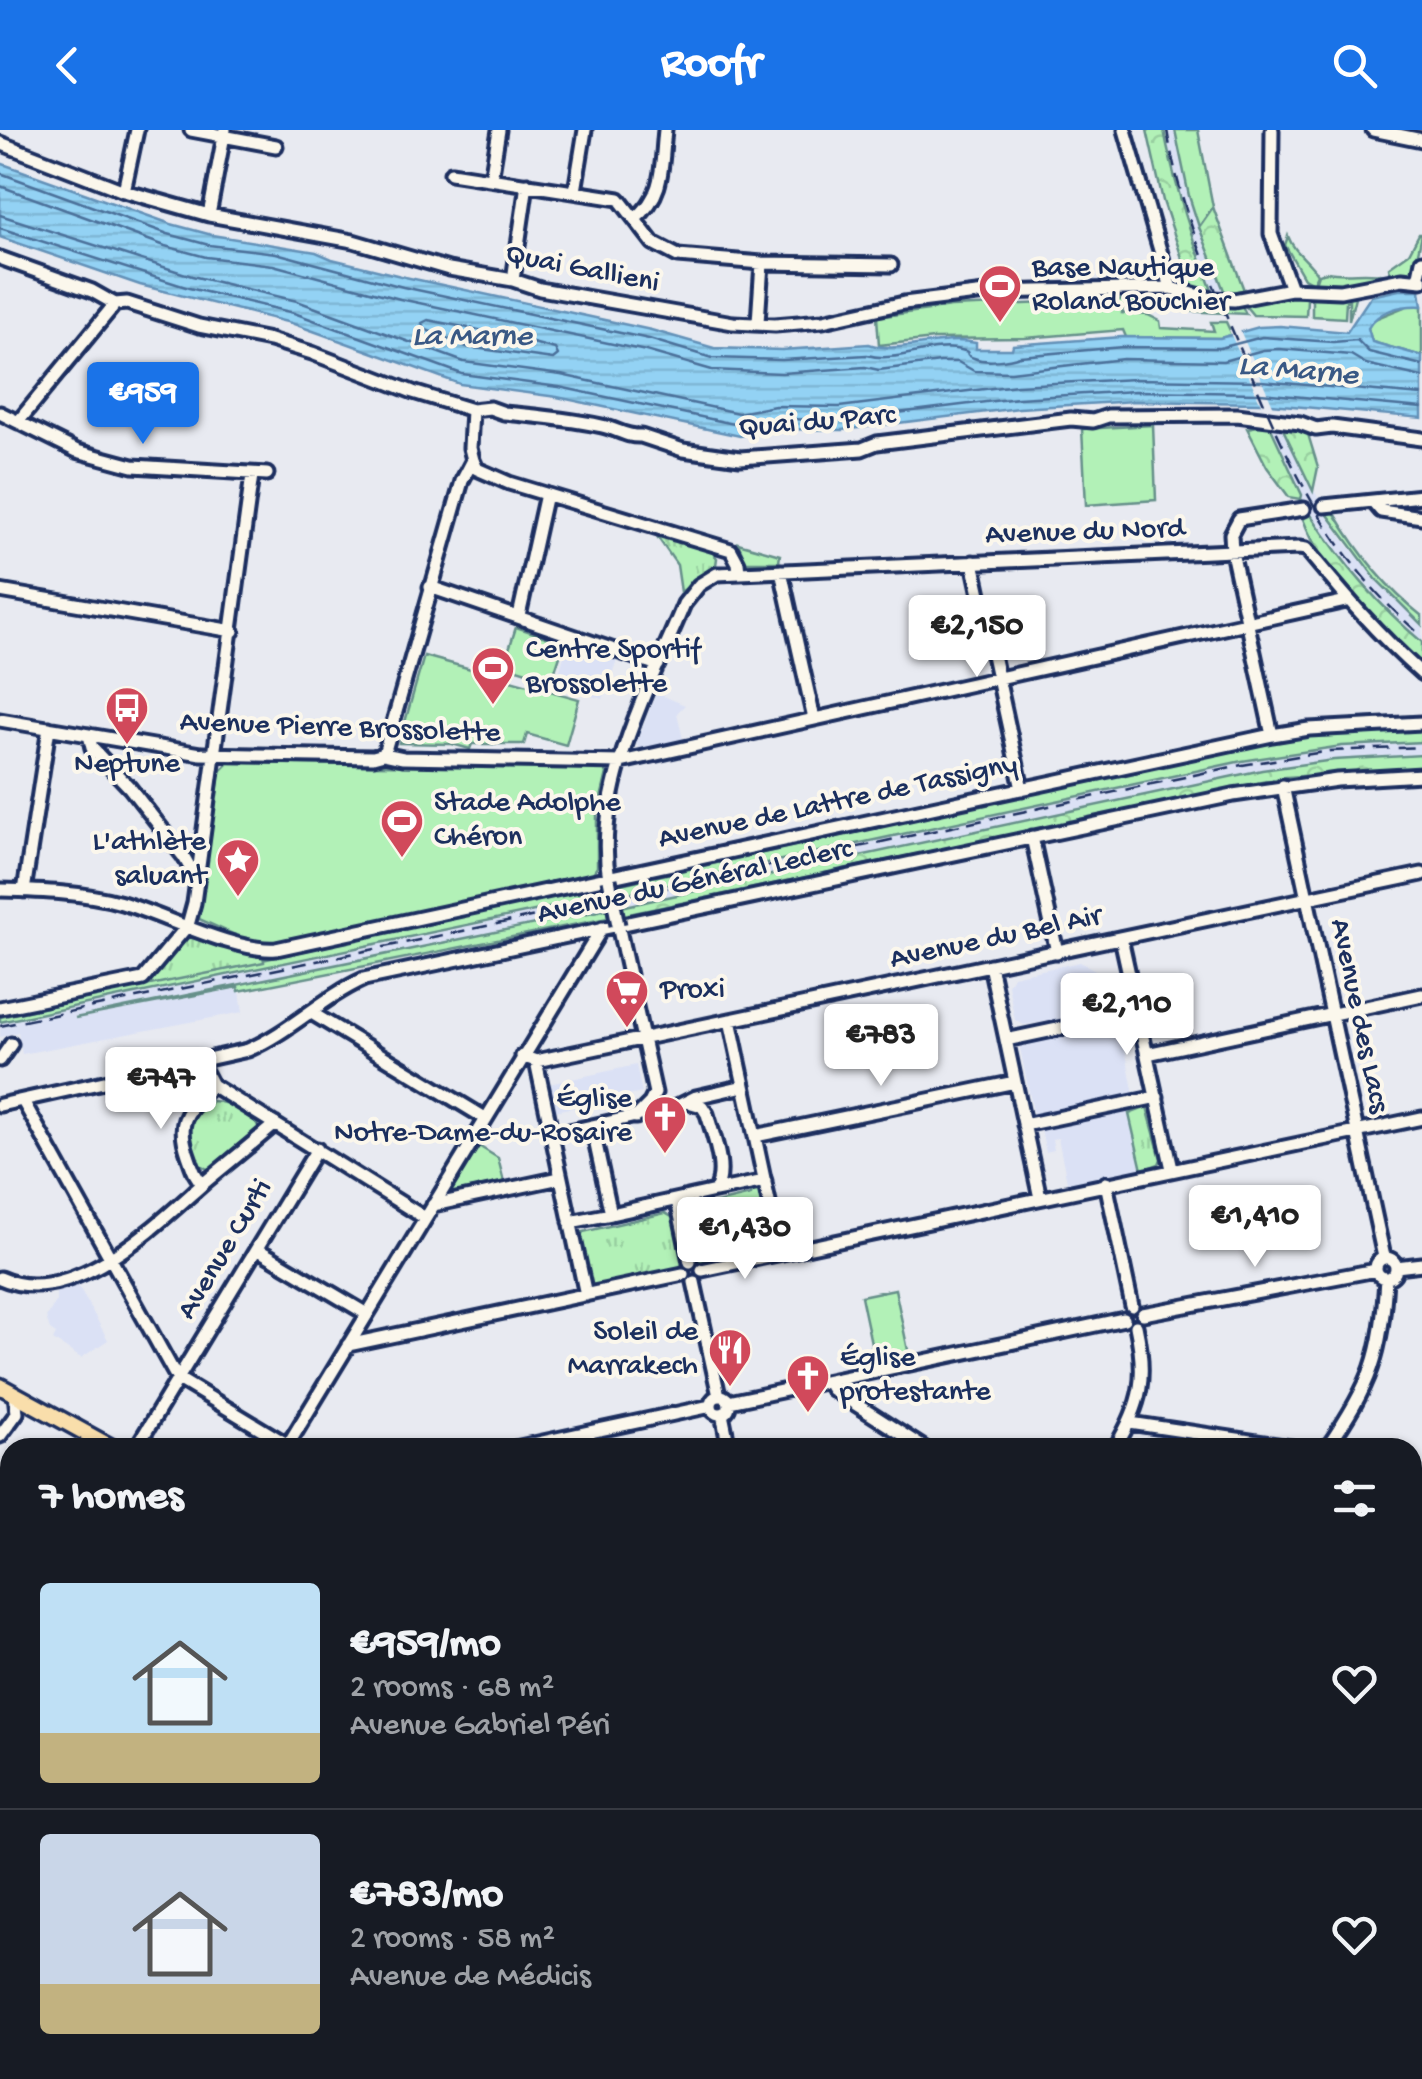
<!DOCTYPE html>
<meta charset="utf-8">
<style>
body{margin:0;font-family:"Gochi Hand",sans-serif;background:#20242c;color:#f1f3f6;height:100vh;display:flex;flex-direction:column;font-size:38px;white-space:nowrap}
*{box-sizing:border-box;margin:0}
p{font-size:32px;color:#9ea1a6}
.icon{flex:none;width:55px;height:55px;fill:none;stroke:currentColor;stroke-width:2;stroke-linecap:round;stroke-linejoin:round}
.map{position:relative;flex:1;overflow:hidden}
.details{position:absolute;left:0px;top:1308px;width:1422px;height:642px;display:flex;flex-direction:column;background:#171b24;border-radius:30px 30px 0 0;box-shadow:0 2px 8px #0004}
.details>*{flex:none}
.price{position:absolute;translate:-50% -85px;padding:0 22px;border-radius:10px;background:#fff;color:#222;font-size:32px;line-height:65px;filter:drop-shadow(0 2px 5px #0008)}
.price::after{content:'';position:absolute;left:50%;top:60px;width:30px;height:22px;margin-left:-15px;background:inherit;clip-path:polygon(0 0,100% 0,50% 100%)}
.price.current{background:#1a73e8;color:#fff}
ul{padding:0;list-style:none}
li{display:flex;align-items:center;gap:30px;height:250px;padding:0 40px}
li+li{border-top:2px solid #363941}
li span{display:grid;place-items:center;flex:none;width:280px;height:200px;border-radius:10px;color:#555}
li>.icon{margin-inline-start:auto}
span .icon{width:120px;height:120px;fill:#fffc;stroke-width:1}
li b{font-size:42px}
h2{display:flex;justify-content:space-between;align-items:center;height:120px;padding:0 40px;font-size:42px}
header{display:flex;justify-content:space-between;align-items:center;height:130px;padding:0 40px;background:#1a73e8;color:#fff;font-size:45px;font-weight:800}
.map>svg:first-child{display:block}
</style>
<header><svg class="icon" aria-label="back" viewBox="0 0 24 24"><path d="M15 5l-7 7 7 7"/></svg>Roofr<svg class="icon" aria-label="search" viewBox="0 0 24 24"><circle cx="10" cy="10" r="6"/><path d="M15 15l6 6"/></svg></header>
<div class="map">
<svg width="1422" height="1949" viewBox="0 0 1422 1949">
<defs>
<pattern id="forest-crowns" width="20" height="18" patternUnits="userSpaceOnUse" patternTransform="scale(2.5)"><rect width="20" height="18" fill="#b2f1b7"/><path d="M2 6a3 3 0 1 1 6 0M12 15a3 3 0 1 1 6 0" fill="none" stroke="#98cfa0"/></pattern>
<pattern id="park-tufts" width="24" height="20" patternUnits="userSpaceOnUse" patternTransform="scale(2.5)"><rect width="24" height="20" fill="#b2f1b7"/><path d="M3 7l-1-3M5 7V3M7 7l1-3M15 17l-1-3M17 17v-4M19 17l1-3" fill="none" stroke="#98cfa0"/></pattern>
<pattern id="water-rules" width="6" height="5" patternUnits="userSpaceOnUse" patternTransform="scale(2.5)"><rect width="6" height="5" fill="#93d2f4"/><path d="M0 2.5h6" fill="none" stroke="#7eb5d4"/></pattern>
</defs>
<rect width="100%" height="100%" fill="#e8eaf1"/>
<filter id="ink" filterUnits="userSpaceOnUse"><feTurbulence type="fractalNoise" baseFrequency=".01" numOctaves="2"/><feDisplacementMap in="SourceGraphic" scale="20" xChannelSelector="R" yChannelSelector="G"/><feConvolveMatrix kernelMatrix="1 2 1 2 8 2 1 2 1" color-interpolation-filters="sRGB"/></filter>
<g filter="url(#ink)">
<path fill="#dbe1f5" d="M1147,0H1198L1207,58L1244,160L1229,164L1209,162L1163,71Z
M1260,273L1272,275L1323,378L1347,414L1376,449L1422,495V535L1312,413L1303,388L1311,385L1301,369L1289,367L1267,337L1247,298L1268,294Z
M569,510L618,527L603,569L555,556Z
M656,563L685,575L677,583L683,609L640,619L636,614Z
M1422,599V639L1286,647L623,785L616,755L1236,619L1313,606Z
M602,759L608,788L240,861L243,882L22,924L18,902L0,907V887Z
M1080,832L1099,842L1105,873L1102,878L1064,889L1024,895L1015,890L1008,855L1013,846Z
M1120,892L1134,965L1034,986L1019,913Z
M636,935L642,963L555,981L549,954Z
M1129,981L1142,1040L1068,1056L1058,1008L1052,1009L1054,1020L1046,1022L1041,1000Z
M77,1153L108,1210L81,1228L53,1210L56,1204L50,1200L46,1187L56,1172V1160Z"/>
<path fill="#b2f1b7" stroke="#66908a" stroke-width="2.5" d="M1175,0H1198L1213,77L1199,97L1189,66Z
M1419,104H1422L1414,141L1386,145L1390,143L1389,137L1409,123Z
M1288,106C1294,123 1310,131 1317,144L1313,153L1304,148L1285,115Z
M1327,142C1346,146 1369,140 1384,145L1346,156L1315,153L1318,144Z
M1281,165L1355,167L1349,191V170L1346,171L1345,188L1312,186V169H1307L1306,186L1253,185L1243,173Z
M1169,168L1162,179L1123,178L1122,183L1148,185L1160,191L1161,198L1214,201L1211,192H1226L1232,205L1220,208L1126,207L1123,200L1025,208L934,209L879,215L877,187L951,177Z
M1176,170L1218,176L1241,174L1246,184L1182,181L1176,177Z
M1409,175L1422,176V226L1372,212L1368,198L1372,190Z
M1153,295L1156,370L1086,375L1082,299Z
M1323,378L1334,382C1357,421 1386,458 1422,486V495L1376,449Z
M516,497L564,513L552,550L504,535Z
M424,526L579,569L566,615L527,604L524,614H472L470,619L452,614L399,613Z
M1422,599V612L1342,616L1242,631L619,765L616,755L1236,619L1313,606Z
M228,633L603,638L607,643L597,685V737L591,746L275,814L246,810L199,789L220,641Z
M602,756L606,766L0,892V887Z
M608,779V788L239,861L238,857L75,888Z
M477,1015L498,1028L504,1052L451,1063L449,1060Z
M895,1159L909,1225L875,1232L861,1166Z"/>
<path fill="url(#forest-crowns)" stroke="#66908a" stroke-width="2.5" d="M1147,0H1164C1175,57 1192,110 1213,163L1192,158L1163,71Z
M1213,77L1217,88L1244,160L1225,163L1199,97Z
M1269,294L1302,365L1301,369L1289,367L1267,337L1247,298Z
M1282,297L1307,301L1318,337L1313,361Z
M1311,385C1343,434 1378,475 1422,512V535C1374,495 1325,447 1303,389Z
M1422,625V639L1286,647L624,785L621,777L1262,640L1334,630Z"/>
<path fill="url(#park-tufts)" stroke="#66908a" stroke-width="2.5" d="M656,405L712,422L717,428L716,435L681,462L677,435Z
M738,413L780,425L779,432H746Z
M189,802L263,824L264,832L145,856L144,850Z
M212,971C229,972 254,982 259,999L215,1037L207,1039L199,1034L187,999L199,977Z
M1147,977L1161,1029L1159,1034L1142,1040L1129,984Z
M760,1057L774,1112L766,1123L704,1134L695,1128L686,1093L691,1079L751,1065L753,1058Z
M665,1083L677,1090L685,1129L678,1140L591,1159L579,1110L583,1102Z"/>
<path fill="url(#water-rules)" stroke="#6391b8" stroke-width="2.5" d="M0,33L171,94L212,105L316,122L332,129L405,147L651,200L714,218L782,220L869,214C900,225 938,205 976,213V219H1012L1013,215L1122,207L1220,208L1259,197L1280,196L1347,202L1371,166L1399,160H1420L1422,176C1402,175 1378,180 1368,198L1372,212L1422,226V288L1260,273L1135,271L1019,278L842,300L777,299L740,306L557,267L460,254L291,193L140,155L0,107Z"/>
<path fill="#e8eaf1" d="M1239,198L1275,280L1263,279L1229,200Z"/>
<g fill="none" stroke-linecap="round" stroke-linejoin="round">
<path stroke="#4b709a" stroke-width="2.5" d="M0,43L168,104L209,115L276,123L403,157L649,209L712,228L782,230L867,225C898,234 930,212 961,220C975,223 960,223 974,228C985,233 1009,230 1020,226L1123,217L1220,218L1262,207L1333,212L1357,210L1369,222L1422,235
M0,56L165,116L206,127L273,135L400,169L646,221L712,240L782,243L865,237L879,240L940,232H958L974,241L1011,242L1123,229L1223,231L1263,220L1279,219L1351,225L1366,234L1422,247
M0,85L192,146L297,171L464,232L561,245L738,283L775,276L839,277L1017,255L1135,249L1261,251L1422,265
M0,98L189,158L294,183L462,244L559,257L739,295L776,289L841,290L1018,268L1135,261L1260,263L1422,278
M428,190L499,204L555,219L558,225L553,229L467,217L424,199L422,193Z"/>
<g stroke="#1b2f5e" stroke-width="19">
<path id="minor" d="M191,0L276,16
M1125,0L1171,158
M1272,0L1271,104L1291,159
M1373,0L1422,10
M0,13L124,61L209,85L353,111L449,139L513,150L540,159L733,193L775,195L823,191L904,173L993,162L1171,158L1212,169L1234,170L1291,159L1340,161L1402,149L1422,151
M451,43L619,69L653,113L678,126L762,133L891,135
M491,49L499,0
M124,61L137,0
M575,61L585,0
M209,85L225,0
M635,89C665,65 661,36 665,0
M0,128L92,161L115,174
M513,150L527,54
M1418,150L1422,131
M115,174L127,173L199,196L270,210L312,223L413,262L472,280L490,278L504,283C537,286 570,289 602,296C617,299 626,307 641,306L683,320L740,328L862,319L877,313L1071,289L1093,291L1108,286L1237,285L1300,293L1316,299L1332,297L1422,309
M758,192L762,133
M0,283L77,321L133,336L267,344
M18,292L115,174
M473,330L477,339L509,353L731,420L738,433L739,442
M1377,371L1375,374L1381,381L1422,387
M1324,376L1422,366
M973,432L1022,659
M781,441L814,589
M430,457L658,535
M0,461L233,501
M519,486L546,364
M0,590L201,624L373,627L384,624L403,628L621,632L1346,471
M89,605L92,618L130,658L184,727L197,750
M1272,605L1232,422L1231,404L1239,389L1304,379
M384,624L462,351L473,330L470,318L472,280
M1283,656L1384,1127
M1032,707L1057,822
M609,749C593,658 650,556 684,474L699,455L717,444L1299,418L1306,419C1344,465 1376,503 1422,544
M0,760C40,761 83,762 122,773C166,786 235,822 276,819L1272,605L1309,599L1422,593
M24,761L49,598
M618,795L655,963L650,973L636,987
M1121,808L1172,1039
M990,835L1040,1068
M0,878L143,849L188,795L194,773L252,345
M310,882L485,988
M730,890L780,1123
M1006,910L1138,882
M1147,924L1422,865
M522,926L536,931L1422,744
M0,930L11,914
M536,931L586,1165
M200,932L212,955L425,1088
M23,971L177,1248L288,1315
M0,975L248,920C290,902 322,868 364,849L1233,665L1337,650L1422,645
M1024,995L1157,967
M592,996L611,1084L715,1061C728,1041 713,1005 707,984L702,976L688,972
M552,1005L676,977L696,967L744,956
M755,1006L1015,952
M1106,1053L1132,1176
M203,1054C194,1046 192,1036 188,1025C175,988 189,981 212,955
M715,1061L765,1051
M677,1070L690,1132
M433,1075L560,1048
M570,1092L611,1084
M257,1119L367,1184
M1376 1138a10 10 0 1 1 20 0a10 10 0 1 1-20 0Z
M1396,1137L1422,1134
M702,1140L1422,988
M0,1148C71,1180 155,1096 204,1053C228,1033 252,1014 275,994
M694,1152L719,1266
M1143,1184L1376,1140
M348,1215L683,1144
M828,1252L832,1259L924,1318
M711 1275a9 9 0 1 1 18 0a9 9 0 1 1-18 0Z
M729,1272L1124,1189
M722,1284L729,1318
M1130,1293L1297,1318
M0,1306L17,1283L15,1264
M136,1318L317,1019
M286,1318L602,798
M515,1318L711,1276
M1115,1318C1142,1273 1147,1247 1136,1196
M1327,1318C1371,1254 1382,1225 1386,1148
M0,1380L10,1381
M1412,1402L1422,1383
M0,1514L10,1521
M0,1540L10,1529
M1412,1560L1422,1542
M1412,1744L1422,1749
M0,1770L10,1783
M0,1828L5,1824L10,1808
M1412,1847L1422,1831
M130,1940L137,1949
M1194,1940L1196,1949
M1403,1940L1410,1949
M27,1949V1940
M196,1949V1940
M344,1949L351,1940
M517,1949L523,1940
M656,1949L662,1940
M746,1949L752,1940
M838,1949L844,1940"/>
</g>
<g stroke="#1b2f5e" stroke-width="21">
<path id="major" d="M0,1256L113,1318
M1412,1648L1422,1632
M1128,1940L1143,1949
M1236,1949L1242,1940"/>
</g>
<use href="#minor" stroke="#fbf7ec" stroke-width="11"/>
<use href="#major" stroke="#f9deab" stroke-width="14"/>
<path stroke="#1b2f5e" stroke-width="2.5" stroke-dasharray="15 8" stroke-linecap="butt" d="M1167,0C1180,79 1211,151 1243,225C1290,334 1328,427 1422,506
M0,896L555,782L1236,636L1330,621L1422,617"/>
<g stroke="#1b2f5e" stroke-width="19" stroke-linecap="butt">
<path id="minor-bridge" d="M609,749L618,795"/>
</g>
<use href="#minor-bridge" stroke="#fbf7ec" stroke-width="11"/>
</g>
</g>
<defs>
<g id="stadium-pin" transform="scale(2.25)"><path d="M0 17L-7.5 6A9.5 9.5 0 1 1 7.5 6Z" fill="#d1495b" stroke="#fbf7ec"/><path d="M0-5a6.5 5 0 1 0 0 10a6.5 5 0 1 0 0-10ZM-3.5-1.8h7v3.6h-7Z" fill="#fff"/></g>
<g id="bus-pin" transform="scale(2.25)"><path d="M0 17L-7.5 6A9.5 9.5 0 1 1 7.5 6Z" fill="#d1495b" stroke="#fbf7ec"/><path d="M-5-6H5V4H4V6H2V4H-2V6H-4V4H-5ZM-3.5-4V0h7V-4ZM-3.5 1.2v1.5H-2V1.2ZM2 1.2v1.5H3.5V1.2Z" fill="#fff"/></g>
<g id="sight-pin" transform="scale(2.25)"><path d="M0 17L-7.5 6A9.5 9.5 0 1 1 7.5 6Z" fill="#d1495b" stroke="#fbf7ec"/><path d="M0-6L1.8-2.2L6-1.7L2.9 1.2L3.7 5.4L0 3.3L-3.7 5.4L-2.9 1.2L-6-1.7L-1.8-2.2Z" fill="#fff"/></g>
<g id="supermarket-pin" transform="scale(2.25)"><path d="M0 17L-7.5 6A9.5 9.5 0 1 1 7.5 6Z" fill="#d1495b" stroke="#fbf7ec"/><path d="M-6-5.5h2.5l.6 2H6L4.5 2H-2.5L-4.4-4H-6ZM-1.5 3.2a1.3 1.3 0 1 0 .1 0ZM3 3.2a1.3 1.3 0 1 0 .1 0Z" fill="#fff"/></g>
<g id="church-pin" transform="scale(2.25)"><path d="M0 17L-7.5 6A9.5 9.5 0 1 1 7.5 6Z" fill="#d1495b" stroke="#fbf7ec"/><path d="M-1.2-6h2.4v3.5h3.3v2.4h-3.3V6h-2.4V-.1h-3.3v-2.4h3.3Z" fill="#fff"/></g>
<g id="restaurant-pin" transform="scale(2.25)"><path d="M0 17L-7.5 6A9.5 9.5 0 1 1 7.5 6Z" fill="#d1495b" stroke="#fbf7ec"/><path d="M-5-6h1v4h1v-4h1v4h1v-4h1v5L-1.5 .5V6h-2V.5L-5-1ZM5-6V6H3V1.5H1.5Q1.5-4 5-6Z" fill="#fff"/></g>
</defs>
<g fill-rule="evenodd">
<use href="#stadium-pin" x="1000" y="156"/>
<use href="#stadium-pin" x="493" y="538"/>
<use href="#bus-pin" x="127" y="578"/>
<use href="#stadium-pin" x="402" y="691"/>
<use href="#sight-pin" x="238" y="730"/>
<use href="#supermarket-pin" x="627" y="861"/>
<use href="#church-pin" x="665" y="987"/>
<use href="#restaurant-pin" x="730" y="1220"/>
<use href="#church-pin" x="808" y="1246"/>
</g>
<g text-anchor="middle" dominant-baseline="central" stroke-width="8" stroke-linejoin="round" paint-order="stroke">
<g font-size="30" fill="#1b2f5e" stroke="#fbf7ec" text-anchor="start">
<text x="1032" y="139">Base Nautique<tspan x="1032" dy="34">Roland Bouchier</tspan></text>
<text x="526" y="521">Centre Sportif<tspan x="526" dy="34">Brossolette</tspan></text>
<text x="127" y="635" text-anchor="middle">Neptune</text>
<text x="434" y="674">Stade Adolphe<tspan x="434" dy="34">Chéron</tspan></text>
<text x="206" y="713" text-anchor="end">L'athlète<tspan x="206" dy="34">saluant</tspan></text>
<text x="660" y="861">Proxi</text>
<text x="632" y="970" text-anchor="end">Église<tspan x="632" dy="34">Notre-Dame-du-Rosaire</tspan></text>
<text x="698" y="1203" text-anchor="end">Soleil de<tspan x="698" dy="34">Marrakech</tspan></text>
<text x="840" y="1229">Église<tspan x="840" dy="34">protestante</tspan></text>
</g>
<g font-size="30" fill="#1b2f5e" stroke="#fbf7ec">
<text transform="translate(582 140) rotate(11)">Quai Gallieni</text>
<text transform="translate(817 293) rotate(-5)">Quai du Parc</text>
<text transform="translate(1085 403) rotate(-2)">Avenue du Nord</text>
<text transform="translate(340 599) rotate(2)">Avenue Pierre Brossolette</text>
<text transform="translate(838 673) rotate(-12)">Avenue de Lattre de Tassigny</text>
<text transform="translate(695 753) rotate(-12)">Avenue du Général Leclerc</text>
<text transform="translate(996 809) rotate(-12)">Avenue du Bel Air</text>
<text transform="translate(1358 886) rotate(78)">Avenue des Lacs</text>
<text transform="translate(226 1120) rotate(-59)">Avenue Curti</text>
</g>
<g font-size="32" font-style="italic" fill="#395884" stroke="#fbf7ec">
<text x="472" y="208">La Marne</text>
<text transform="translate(1298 242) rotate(5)">La Marne</text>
</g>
</g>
</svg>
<b class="price current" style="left:143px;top:317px">€959</b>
<b class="price" style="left:977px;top:550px">€2,150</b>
<b class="price" style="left:1127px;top:928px">€2,110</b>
<b class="price" style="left:881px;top:959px">€783</b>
<b class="price" style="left:161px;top:1002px">€747</b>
<b class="price" style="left:1255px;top:1140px">€1,410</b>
<b class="price" style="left:745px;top:1152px">€1,430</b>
<section class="details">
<h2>7 homes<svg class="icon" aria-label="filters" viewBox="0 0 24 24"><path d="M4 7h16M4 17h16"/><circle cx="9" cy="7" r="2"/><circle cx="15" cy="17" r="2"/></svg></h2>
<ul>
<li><span style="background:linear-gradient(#bfe0f5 75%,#c2b280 0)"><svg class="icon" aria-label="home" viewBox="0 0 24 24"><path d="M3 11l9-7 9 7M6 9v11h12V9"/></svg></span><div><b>€959/mo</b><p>2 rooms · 68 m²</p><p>Avenue Gabriel Péri</p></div><svg class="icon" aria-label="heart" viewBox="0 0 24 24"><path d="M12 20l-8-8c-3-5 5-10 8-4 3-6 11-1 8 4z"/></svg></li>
<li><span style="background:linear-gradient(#c9d6e8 75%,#c2b280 0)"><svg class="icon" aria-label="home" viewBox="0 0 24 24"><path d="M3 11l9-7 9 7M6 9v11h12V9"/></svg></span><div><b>€783/mo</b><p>2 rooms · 58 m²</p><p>Avenue de Médicis</p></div><svg class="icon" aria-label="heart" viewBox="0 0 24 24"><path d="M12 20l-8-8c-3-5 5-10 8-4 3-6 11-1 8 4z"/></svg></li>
</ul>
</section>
</div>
